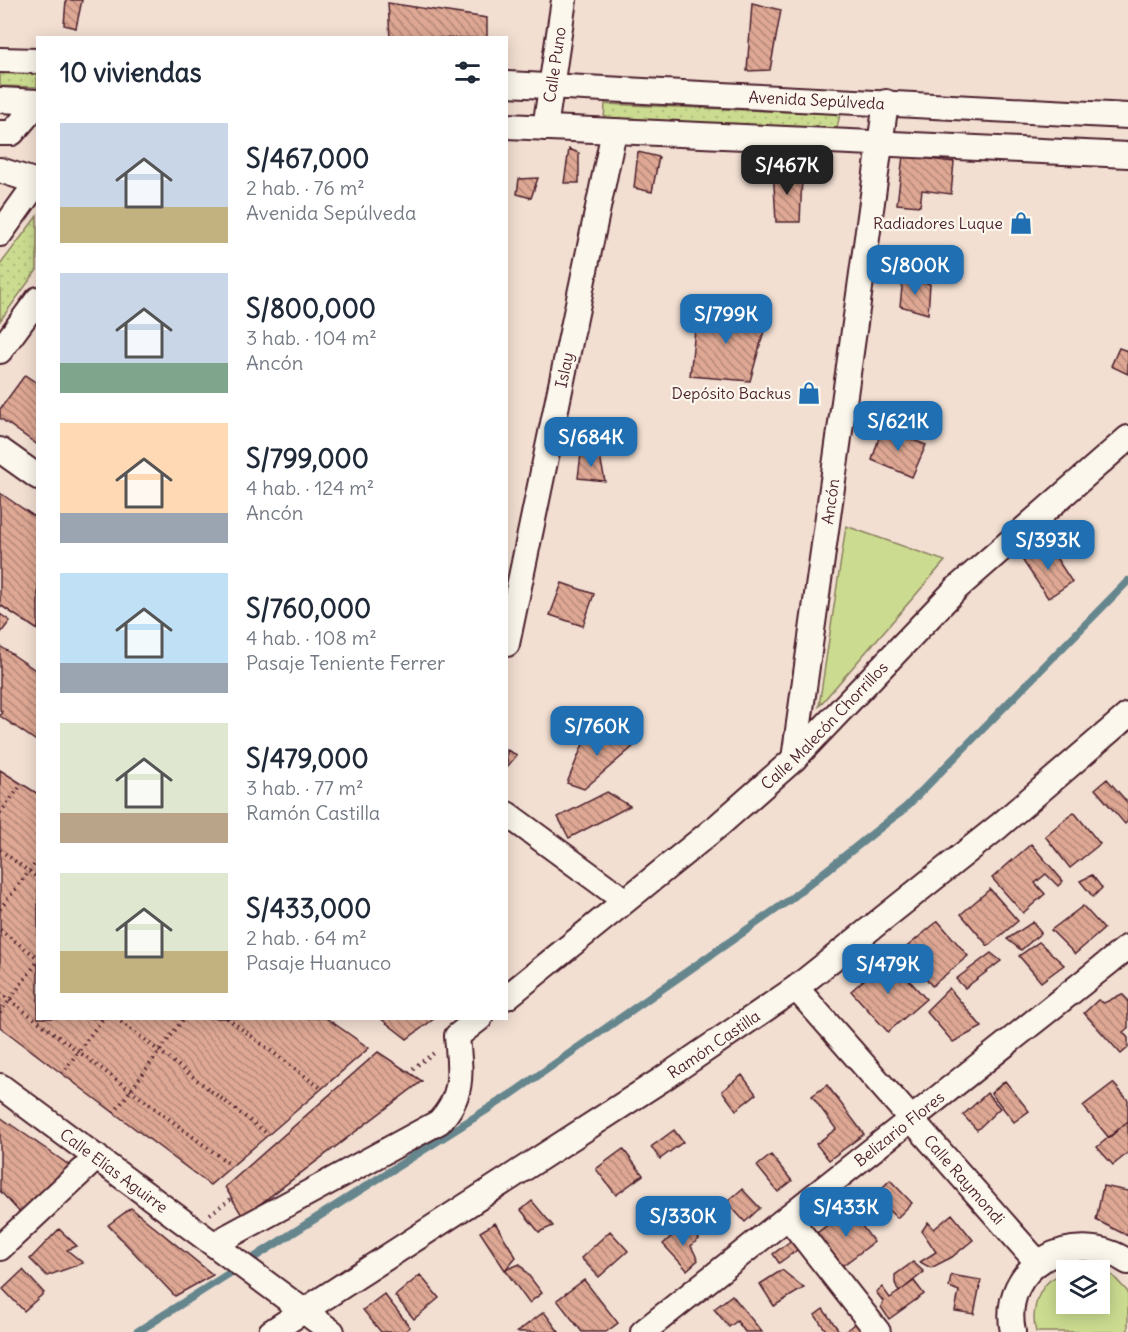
<!DOCTYPE html>
<html lang="es">
<meta charset="utf-8">
<style>
body{margin:0;font-family:Delius,sans-serif;background:#f6f6f7;color:#1f2937;height:100vh;display:flex;flex-direction:column;font-size:22px;white-space:nowrap}
*{box-sizing:border-box;margin:0}
p{font-size:20px;color:#747a83}
.icon{flex:none;width:33px;height:33px;fill:none;stroke:currentColor;stroke-width:2;stroke-linecap:round;stroke-linejoin:round}
.map{position:relative;flex:1;overflow:hidden}
.sheet{position:absolute;left:36px;top:36px;width:472px;height:984px;display:flex;flex-direction:column;background:#fff;border-radius:0px;box-shadow:0 3px 15px #0003}
.sheet>*{flex:none}
.tools{position:absolute;left:1056px;top:1260px;display:grid;gap:12px}
.tools a{display:grid;place-items:center;width:54px;height:54px;border-radius:0px;background:#fff;box-shadow:0 3px 15px #0003;font-size:30px}
.price{position:absolute;translate:-50% -51px;padding:0 14px;border-radius:12px;background:#1f6fb2;color:#fff;font-size:20px;line-height:39px;filter:drop-shadow(0 2px 3px #0008)}
.price::after{content:'';position:absolute;left:50%;top:36px;width:18px;height:14px;margin-left:-9px;background:inherit;clip-path:polygon(0 0,100% 0,50% 100%)}
.price.current{background:#222;color:#fff}
ul{padding:0;list-style:none}
li{display:flex;align-items:center;gap:18px;height:150px;padding:0 24px}
li span{display:grid;place-items:center;flex:none;width:168px;height:120px;border-radius:0px;color:#555}
li>.icon{margin-inline-start:auto}
span .icon{width:72px;height:72px;fill:#fffc;stroke-width:1}
li b{font-size:26px}
h2{display:flex;justify-content:space-between;align-items:center;height:72px;padding:0 24px;font-size:26px}
.map>svg:first-child{display:block}
</style>
<div class="map">
<svg width="1128" height="1332" viewBox="0 0 1128 1332">
<defs>
<pattern id="grass-dots" width="8" height="8" patternUnits="userSpaceOnUse" patternTransform="scale(1.5)"><rect width="8" height="8" fill="#cbdc90"/><path d="M2 2h.1M6 6h.1" fill="none" stroke="#b0bc7c" stroke-width="1.8" stroke-linecap="round"/></pattern>
<pattern id="building-back-hatch" width="6" height="6" patternUnits="userSpaceOnUse" patternTransform="scale(1.5)"><rect width="6" height="6" fill="#dea894"/><path d="M-1 5l2 2M0 0l6 6M5-1l2 2" fill="none" stroke="#b68879"/></pattern>
</defs>
<rect width="100%" height="100%" fill="#f2dfd2"/>
<filter id="ink" filterUnits="userSpaceOnUse"><feTurbulence type="fractalNoise" baseFrequency=".0167" numOctaves="2"/><feDisplacementMap in="SourceGraphic" scale="12" xChannelSelector="R" yChannelSelector="G"/><feConvolveMatrix kernelMatrix="1 2 1 2 8 2 1 2 1" color-interpolation-filters="sRGB"/></filter>
<g filter="url(#ink)">
<path fill="url(#grass-dots)" stroke="#8a7e5e" stroke-width="1.5" d="M0,71L37,72V87L0,86Z
M605,104L840,114L837,128L604,120Z
M37,216V270L0,321V265Z"/>
<path fill="#cbdc90" stroke="#8a7e5e" stroke-width="1.5" d="M846,526L945,561L819,706Z
M1066,1271V1304H1100V1271L1113,1276L1128,1292V1332H1036C1031,1315 1036,1293 1049,1281C1054,1277 1061,1274 1066,1271Z"/>
<g fill="none" stroke-linecap="round" stroke-linejoin="round">
<path stroke="#66868e" stroke-width="8" d="M137,1332L513,1093L788,901L905,808L1128,581"/>
</g>
<path fill="url(#building-back-hatch)" stroke="#4a1f2b" stroke-width="1.5" d="M66,0H82L76,28L64,25Z
M388,3L487,18V38H390Z
M752,3L781,10L770,70L747,71Z
M569,149L579,153V183H564Z
M638,152L659,157L652,192L634,188Z
M903,156L954,162L951,194L922,190L920,206L897,204Z
M773,167L802,177L800,222H776Z
M538,178L531,198L517,194L519,179Z
M903,278L930,284L928,314L900,306Z
M697,311L768,317L750,381L690,376Z
M1119,348L1128,351V374L1111,366Z
M25,375L38,384V445L0,418V409Z
M882,428L926,445L912,477L872,460Z
M581,454L600,457L605,481L578,478Z
M0,493L38,519V630L0,605Z
M1048,545L1072,582L1048,598L1023,561Z
M562,583L594,594L583,626L550,615Z
M0,614L10,621L0,634Z
M0,646L38,672V742L0,716L2,711L0,710Z
M590,727L635,745L584,789L567,783Z
M507,750L517,755L507,767Z
M0,770L38,794V1018H326L369,1048L210,1185L0,1027Z
M1107,779L1128,803V821L1125,824L1095,789Z
M607,792L630,806L569,838L558,817Z
M1074,812L1100,844L1070,868L1045,836Z
M1031,844L1063,881L1058,886L1046,874L1035,883L1045,894L1023,913L992,878Z
M1092,875L1102,888L1093,897L1080,881Z
M990,889L1018,921L988,946L961,914Z
M1083,906L1104,929L1075,954L1051,930Z
M938,921L968,956L932,986L903,950Z
M1033,922L1041,933L1021,950L1007,939Z
M1039,942L1064,965L1041,982L1019,956Z
M991,953L1001,961L965,988L956,979Z
M889,958L926,999L888,1032L851,991Z
M949,988L982,1027L953,1042L926,1011Z
M1122,994L1128,1000V1028L1123,1032L1128,1038V1048L1121,1054L1084,1013L1098,1000L1104,1003Z
M380,1018H435L407,1039Z
M378,1052L422,1081L243,1217L225,1187Z
M742,1075L756,1094L736,1110L722,1091Z
M1005,1081L1029,1111L1014,1122L991,1093Z
M1113,1083L1128,1100V1121L1109,1138L1083,1106Z
M827,1085L864,1134L829,1160L816,1144L836,1129L812,1096Z
M987,1093L1000,1108L977,1130L963,1115Z
M0,1117L72,1167L24,1217L0,1191Z
M1128,1121V1153L1113,1165L1097,1147Z
M674,1130L683,1142L660,1159L651,1147Z
M623,1149L643,1175L616,1195L596,1169Z
M771,1155L792,1181L778,1192L757,1166Z
M890,1180L912,1203L897,1218L884,1206L888,1197L881,1189Z
M1103,1186L1128,1191V1236L1096,1220Z
M742,1189L760,1208L745,1222L727,1202Z
M532,1201L553,1226L539,1232L521,1210Z
M131,1208L213,1275L175,1296L108,1225Z
M849,1209L874,1242L842,1266L817,1233Z
M952,1214L973,1240L952,1257L931,1268L920,1262L936,1252L922,1231L928,1222L934,1229Z
M495,1223L516,1257L505,1270L480,1232Z
M685,1224L699,1239L691,1246L698,1260L687,1270L663,1244Z
M59,1229L77,1246L67,1250L83,1263L47,1276L30,1259Z
M610,1231L628,1251L599,1277L581,1258Z
M795,1238L804,1245L779,1263L773,1254Z
M913,1262L924,1272L899,1292L895,1283V1275Z
M520,1264L542,1293L529,1303L505,1270Z
M23,1270L44,1293L24,1311L3,1289Z
M782,1270L804,1288L774,1306L760,1284Z
M420,1275L439,1298L414,1319L395,1296Z
M951,1275L981,1280L974,1314L955,1311L959,1291L949,1287Z
M584,1280L618,1323L606,1332H582L557,1300Z
M914,1281L924,1294L889,1319L881,1307L883,1301L876,1292L882,1287L890,1298Z
M384,1294L410,1327L404,1332H381L363,1310Z
M732,1295L762,1332H745L737,1321L729,1327L714,1309Z
M823,1309L840,1332H827L815,1315Z
M544,1312L559,1332H517Z
M865,1316L871,1324L862,1332H845Z"/>
<g fill="none" stroke-linecap="round" stroke-linejoin="round">
<g stroke="#4a1f2b" stroke-width="28">
<g id="minor">
<path d="M0,60L38,61"/>
<path id="s1" d="M507,84L1128,116"/>
<path d="M0,100L38,102"/>
<path d="M507,126L1128,155"/>
<path id="s2" d="M545,128L564,0"/>
<path d="M0,133H12L38,103"/>
<path d="M0,170L37,182"/>
<path d="M0,234L38,181"/>
<path d="M0,351L38,299"/>
<path d="M0,450L38,477"/>
<path id="s3" d="M507,644L614,131"/>
<path id="s4" d="M794,759L886,102"/>
<path d="M507,814L624,900"/>
<path id="s5" d="M796,988L1038,1263"/>
<path id="s6" d="M507,997L719,825L794,759L957,588L1128,438"/>
<path id="s7" d="M0,1086L332,1332"/>
<path d="M788,1217L878,1332"/>
<path d="M214,1244L439,1122C465,1094 460,1072 457,1036L480,1018"/>
<path d="M0,1248L97,1157"/>
<path id="s8" d="M271,1332L661,1080L796,988L999,826L1128,715"/>
<path id="s9" d="M643,1332L1128,947"/>
<path d="M1013,1332C999,1265 1074,1226 1128,1262"/>
</g>
</g>
<path stroke="#4a1f2b" stroke-width="4" stroke-dasharray="1.5 4.5" stroke-linecap="butt" d="M0,813L22,784
M0,850L38,878
M0,909L38,860
M0,930L38,958
M0,993L228,1163
M0,1013L38,961
M116,1018L265,1132
M227,1018L322,1089
M408,1072L435,1052
M62,1074L103,1018
M114,1113L184,1018
M210,1214L232,1198"/>
<use href="#minor" stroke="#fbf7ec" stroke-width="24"/>
</g>
</g>
<defs>
<g id="shop-bare" transform="scale(1.8)"><path d="M-5-2.5h2.3a2.7 3.5 0 0 1 5.4 0H5L5.5 6h-11ZM-1.5-2.5h3a1.5 2.3 0 0 0-3 0Z" fill="#1f6fb2" stroke="#fbf7ec" stroke-width="2.5" paint-order="stroke"/></g>
</defs>
<g fill-rule="evenodd">
<use href="#shop-bare" x="1021" y="223"/>
<use href="#shop-bare" x="809" y="393"/>
</g>
<g text-anchor="middle" dominant-baseline="central" stroke-width="4.5" stroke-linejoin="round" paint-order="stroke">
<g font-size="16" fill="#4a1f2b" stroke="#fbf7ec">
<text stroke="none"><textPath href="#s2" startOffset="64">Calle Puno</textPath></text>
<text stroke="none"><textPath href="#s1" startOffset="310">Avenida Sepúlveda</textPath></text>
<text stroke="none"><textPath href="#s3" startOffset="280">Islay</textPath></text>
<text stroke="none"><textPath href="#s4" startOffset="260">Ancón</textPath></text>
<text stroke="none"><textPath href="#s6" startOffset="418">Calle Malecón Chorrillos</textPath></text>
<text stroke="none"><textPath href="#s8" startOffset="528">Ramón Castilla</textPath></text>
<text stroke="none"><textPath href="#s9" startOffset="327">Belizario Flores</textPath></text>
<text stroke="none"><textPath href="#s7" startOffset="142">Calle Elías Aguirre</textPath></text>
<text stroke="none"><textPath href="#s5" startOffset="255">Calle Raymondi</textPath></text>
</g>
<g font-size="16" fill="#4a1f2b" stroke="#fbf7ec" text-anchor="end">
<text x="1003" y="223">Radiadores Luque</text>
<text x="791" y="393">Depósito Backus</text>
</g>
</g>
</svg>
<div class="tools">
<a><svg class="icon" aria-label="layers" viewBox="0 0 24 24"><path d="M12 4l9 5-9 5-9-5zM3 14l9 5 9-5"/></svg></a>
</div>
<b class="price current" style="left:787px;top:196px">S/467K</b>
<b class="price" style="left:915px;top:296px">S/800K</b>
<b class="price" style="left:726px;top:345px">S/799K</b>
<b class="price" style="left:898px;top:452px">S/621K</b>
<b class="price" style="left:591px;top:468px">S/684K</b>
<b class="price" style="left:1048px;top:571px">S/393K</b>
<b class="price" style="left:597px;top:757px">S/760K</b>
<b class="price" style="left:888px;top:995px">S/479K</b>
<b class="price" style="left:846px;top:1238px">S/433K</b>
<b class="price" style="left:683px;top:1247px">S/330K</b>
<section class="sheet">
<h2>10 viviendas<svg class="icon" aria-label="filters" viewBox="0 0 24 24"><path d="M4 7h16M4 17h16"/><circle cx="9" cy="7" r="2"/><circle cx="15" cy="17" r="2"/></svg></h2>
<ul>
<li><span style="background:linear-gradient(#c9d6e8 70%,#c2b280 0)"><svg class="icon" aria-label="home" viewBox="0 0 24 24"><path d="M3 11l9-7 9 7M6 9v11h12V9"/></svg></span><div><b>S/467,000</b><p>2 hab. · 76 m²</p><p>Avenida Sepúlveda</p></div></li>
<li><span style="background:linear-gradient(#c9d6e8 75%,#7fa58c 0)"><svg class="icon" aria-label="home" viewBox="0 0 24 24"><path d="M3 11l9-7 9 7M6 9v11h12V9"/></svg></span><div><b>S/800,000</b><p>3 hab. · 104 m²</p><p>Ancón</p></div></li>
<li><span style="background:linear-gradient(#ffd9b3 75%,#9aa5b1 0)"><svg class="icon" aria-label="home" viewBox="0 0 24 24"><path d="M3 11l9-7 9 7M6 9v11h12V9"/></svg></span><div><b>S/799,000</b><p>4 hab. · 124 m²</p><p>Ancón</p></div></li>
<li><span style="background:linear-gradient(#bfe0f5 75%,#9aa5b1 0)"><svg class="icon" aria-label="home" viewBox="0 0 24 24"><path d="M3 11l9-7 9 7M6 9v11h12V9"/></svg></span><div><b>S/760,000</b><p>4 hab. · 108 m²</p><p>Pasaje Teniente Ferrer</p></div></li>
<li><span style="background:linear-gradient(#dfe7d0 75%,#b9a48a 0)"><svg class="icon" aria-label="home" viewBox="0 0 24 24"><path d="M3 11l9-7 9 7M6 9v11h12V9"/></svg></span><div><b>S/479,000</b><p>3 hab. · 77 m²</p><p>Ramón Castilla</p></div></li>
<li><span style="background:linear-gradient(#dfe7d0 65%,#c2b280 0)"><svg class="icon" aria-label="home" viewBox="0 0 24 24"><path d="M3 11l9-7 9 7M6 9v11h12V9"/></svg></span><div><b>S/433,000</b><p>2 hab. · 64 m²</p><p>Pasaje Huanuco</p></div></li>
</ul>
</section>
</div>
